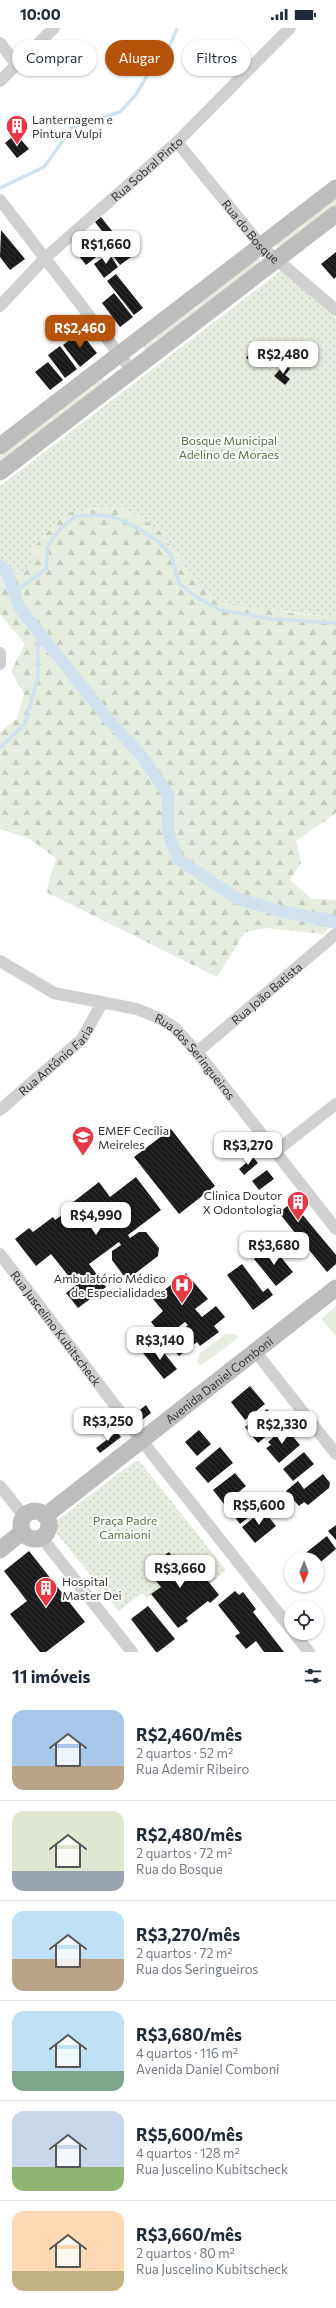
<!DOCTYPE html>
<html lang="pt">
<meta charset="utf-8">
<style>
body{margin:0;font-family:Commissioner,sans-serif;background:#f6f6f7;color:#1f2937;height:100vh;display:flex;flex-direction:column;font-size:15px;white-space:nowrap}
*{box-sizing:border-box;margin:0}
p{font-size:13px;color:#747a83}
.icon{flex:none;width:22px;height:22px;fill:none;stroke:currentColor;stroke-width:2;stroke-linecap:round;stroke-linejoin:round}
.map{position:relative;height:1624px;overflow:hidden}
.side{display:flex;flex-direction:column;background:#fff;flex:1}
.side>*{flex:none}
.top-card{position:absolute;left:12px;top:12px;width:312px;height:36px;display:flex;gap:8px}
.needle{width:26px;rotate:181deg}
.fabs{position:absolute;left:284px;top:1524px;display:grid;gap:8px}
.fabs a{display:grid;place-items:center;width:40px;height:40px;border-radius:50%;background:#fff;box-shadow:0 1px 3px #0004;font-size:20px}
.price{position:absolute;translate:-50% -34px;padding:0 9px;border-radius:8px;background:#fff;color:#222;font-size:13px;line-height:26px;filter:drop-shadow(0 1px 2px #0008)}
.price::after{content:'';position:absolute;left:50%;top:24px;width:12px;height:9px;margin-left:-6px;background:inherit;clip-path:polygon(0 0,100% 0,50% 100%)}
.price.active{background:#b45309;color:#fff}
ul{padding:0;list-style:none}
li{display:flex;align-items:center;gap:12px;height:100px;padding:0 12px}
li+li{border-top:1px solid #e0e1e3}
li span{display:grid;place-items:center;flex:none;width:112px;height:80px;border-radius:12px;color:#555}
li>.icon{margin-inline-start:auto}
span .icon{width:48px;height:48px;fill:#fffc;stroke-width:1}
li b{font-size:17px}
h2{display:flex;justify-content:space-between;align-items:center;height:48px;padding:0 12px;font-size:17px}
.pill{padding:0 14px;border-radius:18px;background:#fff;box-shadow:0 1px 3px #0004;font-size:14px;line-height:36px}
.pill.active{background:#b45309;color:#fff}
.status{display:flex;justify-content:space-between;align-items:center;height:28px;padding:0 20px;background:#fff;direction:ltr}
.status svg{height:11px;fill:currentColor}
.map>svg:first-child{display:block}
</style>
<div class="status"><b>10:00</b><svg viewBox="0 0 49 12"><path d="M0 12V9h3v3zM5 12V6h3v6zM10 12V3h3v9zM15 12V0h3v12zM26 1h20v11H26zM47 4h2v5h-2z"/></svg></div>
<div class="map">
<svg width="336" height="1624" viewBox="0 0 336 1624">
<defs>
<pattern id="forest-firs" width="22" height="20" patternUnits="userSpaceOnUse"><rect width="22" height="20" fill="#e6ecdf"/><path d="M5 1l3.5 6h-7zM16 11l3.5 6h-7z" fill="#c6cbc0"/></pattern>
<pattern id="park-dots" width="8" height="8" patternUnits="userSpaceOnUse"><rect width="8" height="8" fill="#e6ecdf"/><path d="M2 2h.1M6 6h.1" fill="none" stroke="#c6cbc0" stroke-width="1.8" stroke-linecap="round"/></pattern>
<pattern id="water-rules" width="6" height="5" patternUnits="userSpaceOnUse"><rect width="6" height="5" fill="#cfe2ee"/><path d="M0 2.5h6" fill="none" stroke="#b2c2cd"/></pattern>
<pattern id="building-back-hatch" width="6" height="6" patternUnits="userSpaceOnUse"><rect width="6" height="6" fill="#1a1a1a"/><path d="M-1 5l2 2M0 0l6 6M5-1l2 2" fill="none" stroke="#333"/></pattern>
</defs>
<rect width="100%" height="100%" fill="#fff"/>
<path fill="#e6ecdf" d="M336,170V178L281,220H277V216Z
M257,231L260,232V235L146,323L143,319Z
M101,349L105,353L0,434V428Z
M336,1278V1308L321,1291Z
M226,1306H235L238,1310L200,1338L197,1333L200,1325Z"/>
<path fill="url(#forest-firs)" d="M117,478L144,491L161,504L195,553L285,584L336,590V785L296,813L301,835L290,852L312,871L336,872V893L323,906L267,900L245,904L217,949L46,864L56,830L28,810L0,801V704L17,691L24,666L11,643L25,616L0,586V529L19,546L33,520L66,484Z"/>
<path fill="url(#park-dots)" d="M282,242L336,290V590L224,575L195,553L161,504L144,491L117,478L66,484L33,520L34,534L19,546L0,529V458Z
M135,1433L140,1434L226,1542L210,1556L192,1533L182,1541L169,1524L146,1541L161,1559L147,1570L142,1565L119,1583L55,1503L56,1493Z"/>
<path fill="url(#water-rules)" d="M316,883L336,887V901L313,896Z"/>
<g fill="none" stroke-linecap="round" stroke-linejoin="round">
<path stroke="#cfe2ee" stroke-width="3.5" d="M0,160L44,139L73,99L120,84L135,68L148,46L168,22L177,0
M12,560L19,561L46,541L48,517L61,500L76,488L99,487L114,489L134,498L159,514L171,527L179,555L195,568L220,582L272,591L336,595
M0,720L25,696L38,650V601"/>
<path stroke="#cfe2ee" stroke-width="12" d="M0,538L7,544L19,579L108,691L141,727L168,766V804L178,831L238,871L284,884L336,894"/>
</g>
<path fill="url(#building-back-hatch)" d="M16,106L29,121L17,130L5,115Z
M101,189L120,213L114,218L95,194Z
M1,202L25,231L10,242L0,229Z
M100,203L111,217L86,237L75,223Z
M121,215L131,229L120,237L110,224Z
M336,224V249L334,251L321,236Z
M109,225L118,239L104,250L94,236Z
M116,246L143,280L134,287L107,253Z
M114,265L133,289L120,299L102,275Z
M80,304L97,325L80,339L63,317Z
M256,316L269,325L259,339L246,330Z
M60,318L77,341L65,350L48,327Z
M48,334L63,352L50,362L35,344Z
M285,336L290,341L285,347L290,351L285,357L274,348Z
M171,1101L215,1158L179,1186L134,1129Z
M253,1129L258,1135L244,1147L239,1141Z
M267,1142L274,1151L259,1162L252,1153Z
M136,1149L161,1182L128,1207L130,1210L139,1204H146L159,1220L158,1228L132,1248L123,1247L112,1232V1223L121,1217L119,1214L89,1236L106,1259L78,1280L66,1265L84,1251L79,1245L71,1251L51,1226L36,1238L15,1211L29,1200L33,1204L53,1189L55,1192L65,1185L63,1182L99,1154L110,1169Z
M292,1174L336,1227V1236L327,1244L279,1185Z
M271,1217L293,1244L276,1258L254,1231Z
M242,1236L263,1264L268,1260L273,1267L253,1282L227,1247Z
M186,1245L208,1271L195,1281L202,1289L216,1278L225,1289L214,1298L219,1304L200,1318L197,1314L179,1328L168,1314L188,1297L185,1294L164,1310L151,1294L163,1283L153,1271Z
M156,1315L177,1341L164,1351L143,1325Z
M250,1358L265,1376L245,1392L231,1374Z
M146,1377L151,1385L142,1392L136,1385Z
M267,1381L280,1397L258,1415L245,1399Z
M285,1399L300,1417L279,1435L266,1420L271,1417L268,1414Z
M199,1402L211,1416L197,1428L185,1414Z
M117,1404L121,1409L100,1425L96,1420Z
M220,1419L233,1435L208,1455L195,1440Z
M304,1424L314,1436L293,1453L283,1441Z
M235,1445L246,1458L224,1476L213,1462Z
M323,1446L330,1455L329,1460L308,1477L304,1474L299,1478L286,1463L298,1453L304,1461Z
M252,1464L263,1478L240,1496L227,1479L245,1465L247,1468Z
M263,1482L276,1498L255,1515L242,1499Z
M336,1497V1512L328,1503Z
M327,1508L336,1521L317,1537V1531H298Z
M29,1523L85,1594L46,1624H40L10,1586L27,1573L4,1543Z
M169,1524L182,1541L192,1533L219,1567L210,1575L208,1573L186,1590L188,1593L178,1600L151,1566L161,1559L146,1541Z
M291,1537V1550L284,1542Z
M235,1563L239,1567L243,1564L256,1581L253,1584L284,1624H264L256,1613L246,1621L235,1608L240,1605L218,1577Z
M148,1578L175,1611L158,1624H156L131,1591Z"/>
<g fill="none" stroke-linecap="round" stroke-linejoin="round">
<g stroke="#d0d0d0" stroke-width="12">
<path d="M0,15L17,37"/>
<path d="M0,53L54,0"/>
<path id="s1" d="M177,114L262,219L336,282"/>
<path d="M0,172L132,343"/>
<path id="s2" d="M0,278L45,230L177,114L290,0"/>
<path d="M0,625V636"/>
<path id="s3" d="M0,933L54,965L137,981L161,991L175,1000L197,1024L336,1201"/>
<path id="s4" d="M197,1024L336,906"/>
<path id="s5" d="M0,1082L82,1011L102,975"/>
<path d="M276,1123L336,1076"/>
<path id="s6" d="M0,1226L142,1413L291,1601"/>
<path d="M255,1323L336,1426"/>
<path d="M0,1458L24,1488"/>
<path d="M42,1510L132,1624"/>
<path d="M294,1605L309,1624"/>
</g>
<g stroke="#bdbdbd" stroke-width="17">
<path d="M0,418L336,160"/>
<path d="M0,444L336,186"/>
<circle cx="35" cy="1497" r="14"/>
<path id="s7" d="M45,1488L336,1260"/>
<path d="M0,1522L22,1504"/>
</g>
</g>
<defs>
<g id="building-pin" transform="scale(1.15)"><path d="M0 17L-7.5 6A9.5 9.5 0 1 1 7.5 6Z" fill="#e63946" stroke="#fff"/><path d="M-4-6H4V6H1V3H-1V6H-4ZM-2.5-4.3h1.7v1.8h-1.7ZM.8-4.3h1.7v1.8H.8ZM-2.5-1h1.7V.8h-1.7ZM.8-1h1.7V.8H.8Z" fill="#fff"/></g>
<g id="school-pin" transform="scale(1.15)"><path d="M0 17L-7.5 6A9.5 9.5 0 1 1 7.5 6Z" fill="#e63946" stroke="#fff"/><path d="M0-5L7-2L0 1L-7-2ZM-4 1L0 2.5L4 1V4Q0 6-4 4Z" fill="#fff"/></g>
<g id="hospital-pin" transform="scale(1.15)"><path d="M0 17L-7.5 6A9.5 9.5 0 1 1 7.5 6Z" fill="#e63946" stroke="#fff"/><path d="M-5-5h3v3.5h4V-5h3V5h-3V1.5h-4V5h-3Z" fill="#fff"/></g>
</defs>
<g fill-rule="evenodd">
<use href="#building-pin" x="17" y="98"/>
<use href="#school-pin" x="83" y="1109"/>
<use href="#building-pin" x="298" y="1174"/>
<use href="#hospital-pin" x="182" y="1257"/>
<use href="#building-pin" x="46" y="1560"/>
</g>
<g text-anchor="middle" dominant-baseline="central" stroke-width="4" stroke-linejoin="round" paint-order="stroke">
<g font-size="12" fill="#333" stroke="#fff" text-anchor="start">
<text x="32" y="91">Lanternagem e<tspan x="32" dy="14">Pintura Vulpi</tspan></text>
<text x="98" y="1102">EMEF Cecília<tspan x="98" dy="14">Meireles</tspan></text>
<text x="282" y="1167" text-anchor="end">Clinica Doutor<tspan x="282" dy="14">X Odontologia</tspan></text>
<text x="166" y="1250" text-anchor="end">Ambulatório Médico<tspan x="166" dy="14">de Especialidades</tspan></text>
<text x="62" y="1553">Hospital<tspan x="62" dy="14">Master Dei</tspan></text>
</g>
<g font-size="12" fill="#333" stroke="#fff">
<text stroke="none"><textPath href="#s2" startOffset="201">Rua Sobral Pinto</textPath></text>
<text stroke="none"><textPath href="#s1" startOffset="116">Rua do Bosque</textPath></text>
<text stroke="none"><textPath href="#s4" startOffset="91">Rua João Batista</textPath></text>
<text stroke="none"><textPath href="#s3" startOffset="224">Rua dos Seringueiros</textPath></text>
<text stroke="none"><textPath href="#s5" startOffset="75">Rua Antônio Faria</textPath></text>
<text stroke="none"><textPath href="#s6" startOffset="93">Rua Juscelino Kubitscheck</textPath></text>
<text stroke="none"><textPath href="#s7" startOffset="221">Avenida Daniel Comboni</textPath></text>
</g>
<g font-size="12" fill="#56703f" stroke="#fff">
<text x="229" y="412">Bosque Municipal<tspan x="229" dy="14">Adelino de Moraes</tspan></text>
<text x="125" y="1492">Praça Padre<tspan x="125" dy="14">Camaioni</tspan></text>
</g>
</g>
</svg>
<div class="fabs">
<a><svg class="needle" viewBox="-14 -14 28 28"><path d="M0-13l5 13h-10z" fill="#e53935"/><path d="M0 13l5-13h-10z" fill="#747a83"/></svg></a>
<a><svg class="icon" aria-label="locate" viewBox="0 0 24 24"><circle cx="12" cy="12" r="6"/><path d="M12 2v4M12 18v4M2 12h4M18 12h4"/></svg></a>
</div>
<b class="price" style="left:106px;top:237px">R$1,660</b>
<b class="price active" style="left:80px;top:321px">R$2,460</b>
<b class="price" style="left:283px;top:347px">R$2,480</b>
<b class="price" style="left:248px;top:1138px">R$3,270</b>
<b class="price" style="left:96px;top:1208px">R$4,990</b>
<b class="price" style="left:274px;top:1238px">R$3,680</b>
<b class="price" style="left:160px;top:1333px">R$3,140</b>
<b class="price" style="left:108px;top:1414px">R$3,250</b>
<b class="price" style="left:282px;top:1417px">R$2,330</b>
<b class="price" style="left:259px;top:1498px">R$5,600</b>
<b class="price" style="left:180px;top:1561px">R$3,660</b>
<div class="top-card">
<a class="pill">Comprar</a>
<a class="pill active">Alugar</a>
<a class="pill">Filtros</a>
</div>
</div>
<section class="side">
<h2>11 imóveis<svg class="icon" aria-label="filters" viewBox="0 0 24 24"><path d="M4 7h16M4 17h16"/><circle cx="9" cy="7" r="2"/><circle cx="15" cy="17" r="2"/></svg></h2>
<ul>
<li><span style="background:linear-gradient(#a9c7e8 70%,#b9a48a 0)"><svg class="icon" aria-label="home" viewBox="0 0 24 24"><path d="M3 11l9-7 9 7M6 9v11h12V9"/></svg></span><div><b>R$2,460/mês</b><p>2 quartos · 52 m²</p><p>Rua Ademir Ribeiro</p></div></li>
<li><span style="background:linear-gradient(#dfe7d0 75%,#9aa5b1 0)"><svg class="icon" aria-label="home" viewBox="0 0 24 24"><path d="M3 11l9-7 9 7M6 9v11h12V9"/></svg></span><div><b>R$2,480/mês</b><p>2 quartos · 72 m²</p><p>Rua do Bosque</p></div></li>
<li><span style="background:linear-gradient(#bfe0f5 60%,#b9a48a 0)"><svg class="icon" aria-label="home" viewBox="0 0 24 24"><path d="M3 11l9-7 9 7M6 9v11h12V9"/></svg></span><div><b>R$3,270/mês</b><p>2 quartos · 72 m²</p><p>Rua dos Seringueiros</p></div></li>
<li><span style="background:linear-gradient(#bfe0f5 75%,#7fa58c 0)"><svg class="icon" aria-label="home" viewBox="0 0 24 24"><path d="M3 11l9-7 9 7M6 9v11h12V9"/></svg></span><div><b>R$3,680/mês</b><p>4 quartos · 116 m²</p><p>Avenida Daniel Comboni</p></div></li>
<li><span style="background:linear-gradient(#c9d6e8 70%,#8fb573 0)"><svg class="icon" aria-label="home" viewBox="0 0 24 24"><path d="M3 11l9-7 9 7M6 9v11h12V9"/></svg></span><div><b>R$5,600/mês</b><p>4 quartos · 128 m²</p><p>Rua Juscelino Kubitscheck</p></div></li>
<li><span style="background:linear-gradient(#ffd9b3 75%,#c2b280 0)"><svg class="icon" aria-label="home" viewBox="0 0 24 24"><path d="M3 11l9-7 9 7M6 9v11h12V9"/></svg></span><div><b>R$3,660/mês</b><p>2 quartos · 80 m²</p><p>Rua Juscelino Kubitscheck</p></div></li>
</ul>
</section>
